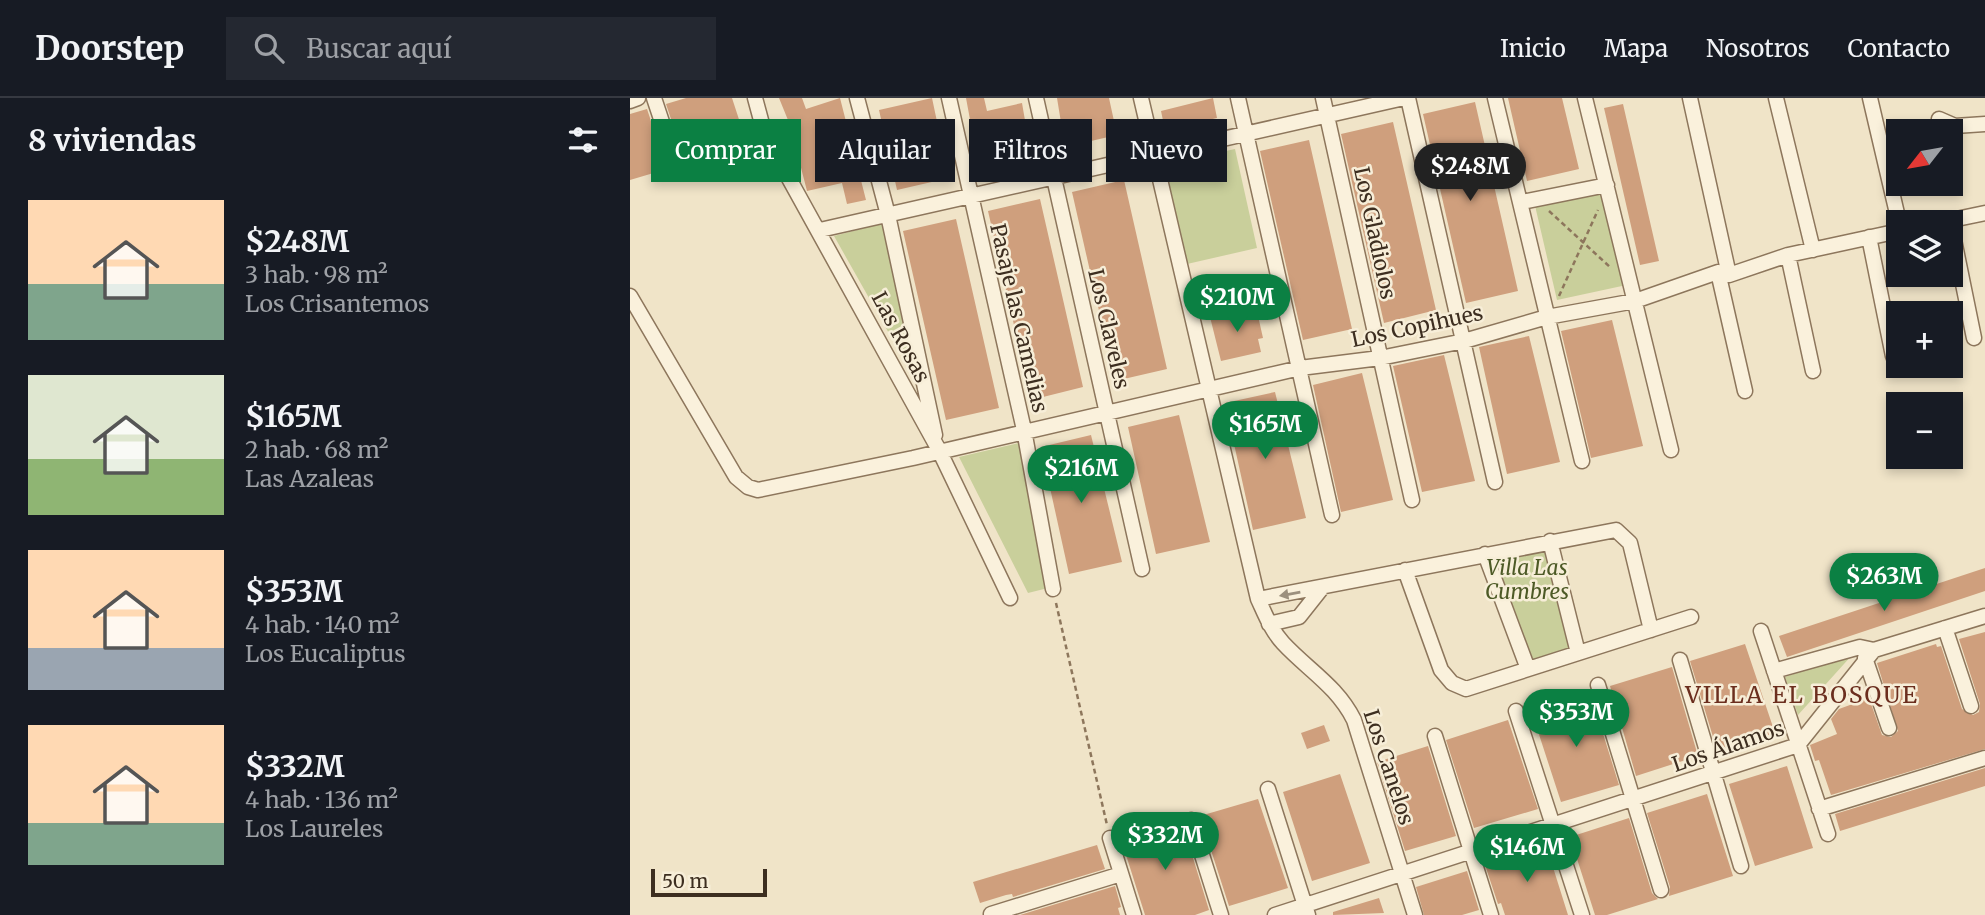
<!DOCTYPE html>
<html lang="es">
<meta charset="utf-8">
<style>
body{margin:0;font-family:Merriweather,serif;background:#242831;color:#f1f3f6;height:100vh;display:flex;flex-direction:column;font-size:26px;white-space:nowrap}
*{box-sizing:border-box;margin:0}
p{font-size:23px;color:#9ea1a6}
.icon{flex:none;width:38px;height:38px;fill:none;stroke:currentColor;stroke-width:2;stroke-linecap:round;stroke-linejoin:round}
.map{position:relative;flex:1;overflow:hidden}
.details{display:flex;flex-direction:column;background:#171b24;width:630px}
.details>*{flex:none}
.top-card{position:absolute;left:21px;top:21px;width:665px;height:63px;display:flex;gap:14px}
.needle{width:46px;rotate:239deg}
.tools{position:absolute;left:1256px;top:21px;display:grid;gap:14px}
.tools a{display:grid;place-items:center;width:77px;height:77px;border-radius:0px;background:#171b24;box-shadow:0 4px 10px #0003;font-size:35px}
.scale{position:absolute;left:21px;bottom:18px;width:116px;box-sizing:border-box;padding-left:7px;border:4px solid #3d2e20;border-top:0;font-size:19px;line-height:24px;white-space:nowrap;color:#3d2e20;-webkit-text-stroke:5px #f7eed8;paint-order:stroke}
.price{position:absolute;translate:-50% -60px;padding:0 16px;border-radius:24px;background:#0b8043;color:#fff;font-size:23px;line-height:46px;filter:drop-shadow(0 2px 4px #0008)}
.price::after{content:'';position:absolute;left:50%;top:42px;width:21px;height:16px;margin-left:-10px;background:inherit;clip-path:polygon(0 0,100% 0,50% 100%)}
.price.current{background:#222;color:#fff}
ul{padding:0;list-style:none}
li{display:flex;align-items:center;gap:21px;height:175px;padding:0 28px}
li span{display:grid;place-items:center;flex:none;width:196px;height:140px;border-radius:0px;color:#555}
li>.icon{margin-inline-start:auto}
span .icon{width:84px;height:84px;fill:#fffc;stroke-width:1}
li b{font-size:30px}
h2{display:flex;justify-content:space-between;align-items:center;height:84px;padding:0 28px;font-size:30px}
.tag{padding:0 24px;border-radius:0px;background:#171b24;box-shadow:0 4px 10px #0003;font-size:24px;line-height:63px}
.tag.current{background:#0b8043;color:#fff}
header{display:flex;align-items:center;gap:42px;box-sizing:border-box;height:98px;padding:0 35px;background:#171b24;border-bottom:2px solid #363941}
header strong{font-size:33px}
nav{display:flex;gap:38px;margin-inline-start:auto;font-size:24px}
.search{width:490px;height:63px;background:#242831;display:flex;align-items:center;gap:18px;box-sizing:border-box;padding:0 24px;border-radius:0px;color:#9ea1a6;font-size:26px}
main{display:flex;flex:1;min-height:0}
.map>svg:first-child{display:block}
</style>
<header>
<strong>Doorstep</strong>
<div class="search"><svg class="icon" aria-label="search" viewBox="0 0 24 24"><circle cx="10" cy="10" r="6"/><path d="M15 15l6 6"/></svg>Buscar aquí</div>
<nav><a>Inicio</a><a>Mapa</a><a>Nosotros</a><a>Contacto</a></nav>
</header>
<main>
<section class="details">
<h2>8 viviendas<svg class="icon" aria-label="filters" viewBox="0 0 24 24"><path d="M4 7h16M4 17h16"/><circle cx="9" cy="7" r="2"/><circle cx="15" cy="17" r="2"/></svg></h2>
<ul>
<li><span style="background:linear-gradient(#ffd9b3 60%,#7fa58c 0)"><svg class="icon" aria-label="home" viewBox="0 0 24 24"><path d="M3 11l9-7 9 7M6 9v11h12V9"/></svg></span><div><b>$248M</b><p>3 hab. · 98 m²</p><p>Los Crisantemos</p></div></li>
<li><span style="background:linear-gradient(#dfe7d0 60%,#8fb573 0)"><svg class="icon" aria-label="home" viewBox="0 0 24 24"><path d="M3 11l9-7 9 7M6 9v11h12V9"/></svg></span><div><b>$165M</b><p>2 hab. · 68 m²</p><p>Las Azaleas</p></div></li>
<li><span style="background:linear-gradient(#ffd9b3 70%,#9aa5b1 0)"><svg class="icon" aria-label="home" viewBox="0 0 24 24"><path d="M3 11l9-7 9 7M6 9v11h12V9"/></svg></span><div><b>$353M</b><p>4 hab. · 140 m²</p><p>Los Eucaliptus</p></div></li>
<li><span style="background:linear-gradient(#ffd9b3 70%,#7fa58c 0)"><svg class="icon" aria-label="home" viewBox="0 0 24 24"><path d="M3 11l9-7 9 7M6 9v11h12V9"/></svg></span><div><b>$332M</b><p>4 hab. · 136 m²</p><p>Los Laureles</p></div></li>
</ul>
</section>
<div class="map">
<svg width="1355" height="817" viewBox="0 0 1355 817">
<rect width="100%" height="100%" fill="#f0e4c8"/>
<path fill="#c9cf9b" d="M605,51L627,150L557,166L535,66Z
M980,84L997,184L992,188L927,202L903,99Z
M254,125L291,292L204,138Z
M389,345L418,490L398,495L329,359Z
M915,450L942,552L901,564L862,460Z
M1223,556L1168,617L1155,579Z"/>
<path fill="#cf9f7d" d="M56,0H102L117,46L61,63L49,25L43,27L36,6Z
M149,0H172L176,11L210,0L236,102L217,106L212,85L177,93L160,27Z
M302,0L319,80L267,92L249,12Z
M336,0H354L357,13L392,5L402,63L350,75Z
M427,0H479L487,37L435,49Z
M583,0L587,20L535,32L531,13Z
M878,0H932L949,71L897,83Z
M845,4L888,193L836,205L793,16Z
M993,6L1029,163L1010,167L974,10Z
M17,11L37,71L0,82V16Z
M763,24L806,212L754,225L711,36Z
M679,42L722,231L673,242L630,53Z
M494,82L537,271L485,283L442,94Z
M410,101L453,289L401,302L358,113Z
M326,121L369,310L316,322L273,133Z
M626,209L633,240L628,241L631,254L591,263L580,219Z
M982,222L1013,348L961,360L931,233Z
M899,238L930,364L877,376L849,249Z
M814,257L845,383L792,394L763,268Z
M732,275L763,402L711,414L683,287Z
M645,294L676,420L623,432L595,305Z
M549,317L580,444L526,456L498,329Z
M461,337L492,464L439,476L411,349Z
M1355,470V493L1157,559L1149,538Z
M1355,534V651L1201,697L1189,662L1185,663L1180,647L1207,636L1201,621L1209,611L1239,600L1252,637L1261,639L1268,633L1247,565L1306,546L1307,549L1311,548L1332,611L1343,617L1349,614L1350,606L1329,541Z
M1115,546L1145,635L1087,652L1060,563Z
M1042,569L1068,658L1006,678L980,588Z
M961,597L989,687L931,704L902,615Z
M878,622L908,711L844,730L816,642Z
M694,627L700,643L677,651L671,635Z
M798,648L826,738L775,753L747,664Z
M1157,668L1183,750L1125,768L1099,686Z
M1355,670V688L1210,733L1205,716Z
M710,676L740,765L682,783L653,694Z
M1077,696L1103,778L1039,798L1040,789L1017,715Z
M628,701L658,790L599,808L570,718Z
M999,720L1022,795L1028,801L977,817H965L940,739Z
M549,723L552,724L579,812L565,817H515L491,741Z
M467,747L475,771L383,799L382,796L376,797L350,805L343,784Z
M916,747L938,817H875L871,805L868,806L855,767Z
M837,773L849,812L832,817H794L786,789Z
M485,788L491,809L488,810L490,817H390Z
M749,800L754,815L703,817V814Z"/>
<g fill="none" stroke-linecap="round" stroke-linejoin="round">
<g stroke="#8d765c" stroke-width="17">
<path id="street" d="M24,0L47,69
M125,0L135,37L309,352L380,500
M227,0L258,117L305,337
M319,0L394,332L423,491
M406,0L512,471
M511,0L628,501C635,516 641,532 653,545C678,572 707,588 724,622L785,817
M608,0L702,417
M693,0L782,402
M778,0L865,384
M865,0L952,363
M955,0L1041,352
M1060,0L1099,177
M1146,0L1183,152
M1240,0L1269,124
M0,3L8,0
M1309,21L1325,28L1355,26
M892,104L977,87
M1312,124L1355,115
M1321,127L1344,240
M190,132L774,0
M1239,139L1263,258
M1158,157L1183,273
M1088,174L1115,293
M0,198L106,379L118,389L128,392L283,360L670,270L750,260L834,243L917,219L1005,203L1088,174L1099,177L1158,157L1269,133
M920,443L948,555
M855,456L898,571
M775,472L811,572L822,585L836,591L1061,519
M628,501L986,432L1000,445L1021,532
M639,526L669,519L692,490
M1315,530L1341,608
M1131,533L1198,736
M1235,560L1259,630
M1050,562L1111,768
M1144,573L1230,549L1244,552
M968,587L1031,792
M886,613L952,817
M805,638L861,817
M638,691L678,817
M1189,711L1355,660
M561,722L591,817
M480,740L504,817
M361,816L491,776
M645,817L1168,647L1244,552L1355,518"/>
</g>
<path stroke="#8d765c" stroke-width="2.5" stroke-dasharray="5 3.5" stroke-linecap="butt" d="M919,113L981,170
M929,198L968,112
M426,505L477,727"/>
<use href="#street" stroke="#faf1dc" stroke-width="14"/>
</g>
<defs><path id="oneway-solid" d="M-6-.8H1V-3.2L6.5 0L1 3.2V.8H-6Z" transform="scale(1.75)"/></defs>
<use fill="#9c907e" href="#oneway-solid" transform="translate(660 496) rotate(170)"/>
<g text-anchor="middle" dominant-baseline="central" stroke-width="5" stroke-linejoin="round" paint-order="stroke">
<g font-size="21" fill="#3d2e20" stroke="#f7eed8">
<text transform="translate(745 135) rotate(78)">Los Gladiolos</text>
<text transform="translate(389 220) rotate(77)">Pasaje las Camelias</text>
<text transform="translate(787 228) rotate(-12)">Los Copihues</text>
<text transform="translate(479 231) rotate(77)">Los Claveles</text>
<text transform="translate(271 239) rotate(62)">Las Rosas</text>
<text transform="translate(1098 648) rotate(-19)">Los Álamos</text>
<text transform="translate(759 669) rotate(72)">Los Canelos</text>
</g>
<g font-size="21" font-style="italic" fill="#4d5a26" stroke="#f7eed8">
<text x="897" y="469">Villa Las<tspan x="897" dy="24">Cumbres</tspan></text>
</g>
<g font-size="23" letter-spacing="2" fill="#6b2e1e" stroke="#f7eed8">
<text x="1172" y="596">VILLA EL BOSQUE</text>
</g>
</g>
</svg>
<div class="tools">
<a><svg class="needle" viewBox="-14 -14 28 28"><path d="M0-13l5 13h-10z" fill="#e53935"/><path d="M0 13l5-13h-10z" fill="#9ea1a6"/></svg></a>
<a><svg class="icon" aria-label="layers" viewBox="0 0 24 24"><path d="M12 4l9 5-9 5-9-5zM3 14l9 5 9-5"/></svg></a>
<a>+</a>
<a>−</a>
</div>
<div class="scale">50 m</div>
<b class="price current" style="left:840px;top:105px">$248M</b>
<b class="price" style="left:607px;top:236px">$210M</b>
<b class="price" style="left:635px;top:363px">$165M</b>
<b class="price" style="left:451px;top:407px">$216M</b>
<b class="price" style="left:1254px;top:515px">$263M</b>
<b class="price" style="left:946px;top:651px">$353M</b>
<b class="price" style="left:535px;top:774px">$332M</b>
<b class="price" style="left:897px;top:786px">$146M</b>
<div class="top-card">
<a class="tag current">Comprar</a>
<a class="tag">Alquilar</a>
<a class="tag">Filtros</a>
<a class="tag">Nuevo</a>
</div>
</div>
</main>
